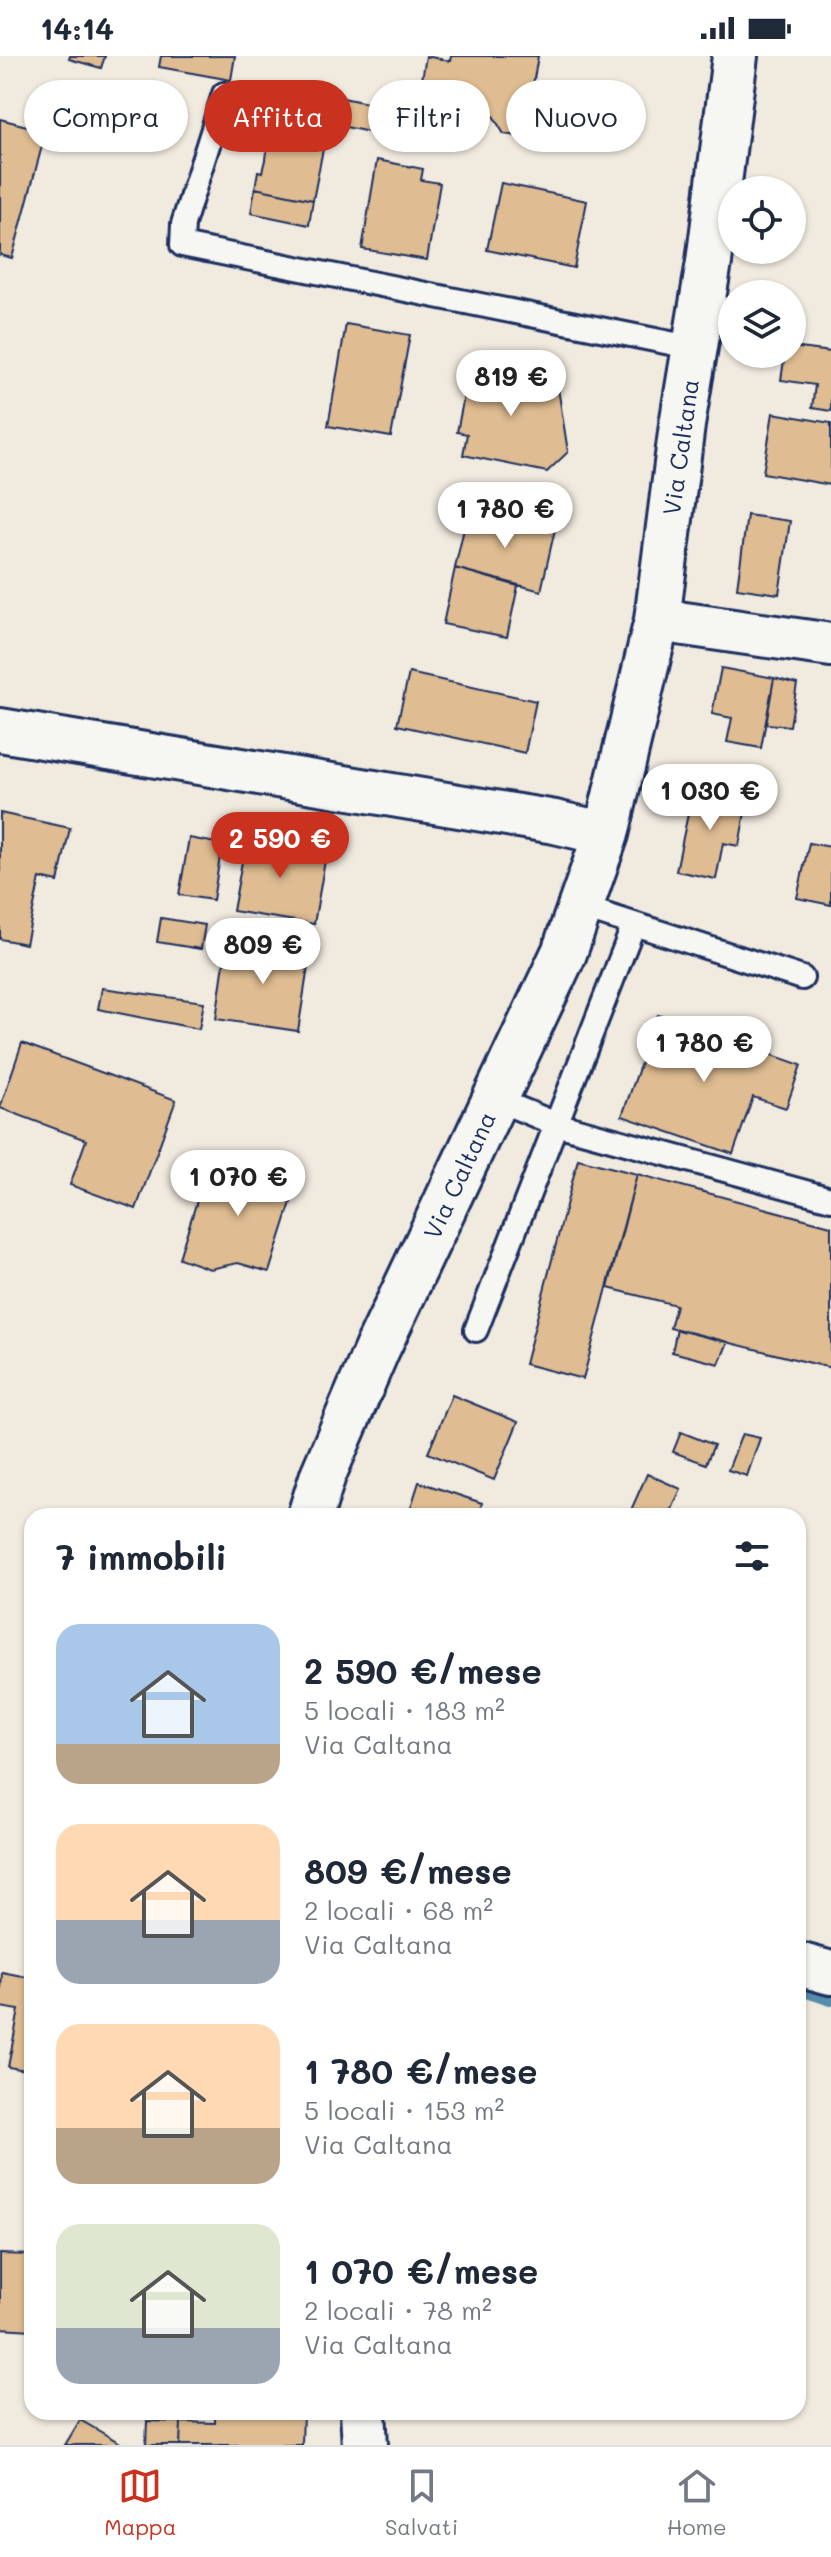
<!DOCTYPE html>
<html lang="it">
<meta charset="utf-8">
<style>
body{margin:0;font-family:Mali,sans-serif;background:#f2f2f3;color:#1f2937;height:100vh;display:flex;flex-direction:column;font-size:30px;white-space:nowrap}
*{box-sizing:border-box;margin:0}
p{font-size:26px;color:#747a83}
.icon{flex:none;width:44px;height:44px;fill:none;stroke:currentColor;stroke-width:2;stroke-linecap:round;stroke-linejoin:round}
.map{position:relative;flex:1;overflow:hidden}
.sheet{position:absolute;left:24px;top:1452px;width:782px;height:912px;display:flex;flex-direction:column;background:#fff;border-radius:24px;box-shadow:0 2px 6px #0004}
.sheet>*{flex:none}
.banner{position:absolute;left:24px;top:24px;width:784px;height:72px;display:flex;gap:16px}
.fabs{position:absolute;left:718px;top:120px;display:grid;gap:16px}
.fabs a{display:grid;place-items:center;width:88px;height:88px;border-radius:50%;background:#fff;box-shadow:0 2px 6px #0004;font-size:40px}
.price{position:absolute;translate:-50% -68px;padding:0 18px;border-radius:28px;background:#fff;color:#222;font-size:26px;line-height:52px;filter:drop-shadow(0 2px 4px #0008)}
.price::after{content:'';position:absolute;left:50%;top:48px;width:24px;height:18px;margin-left:-12px;background:inherit;clip-path:polygon(0 0,100% 0,50% 100%)}
.price.current{background:#c8321e;color:#fff}
ul{padding:0;list-style:none}
li{display:flex;align-items:center;gap:24px;height:200px;padding:0 32px}
li span{display:grid;place-items:center;flex:none;width:224px;height:160px;border-radius:24px;color:#555}
li>.icon{margin-inline-start:auto}
span .icon{width:96px;height:96px;fill:#fffc;stroke-width:1}
li b{font-size:34px}
h2{display:flex;justify-content:space-between;align-items:center;height:96px;padding:0 32px;font-size:34px}
.tag{padding:0 28px;border-radius:36px;background:#fff;box-shadow:0 2px 6px #0004;font-size:28px;line-height:72px}
.tag.current{background:#c8321e;color:#fff}
.status{display:flex;justify-content:space-between;align-items:center;height:56px;padding:0 40px;background:#fff;direction:ltr}
.status svg{height:22px;fill:currentColor}
.tabs{display:flex;justify-content:space-around;align-items:center;height:112px;border-top:2px solid #e0e1e3;background:#fff;font-size:22px;color:#747a83}
.tabs a{display:grid;justify-items:center;gap:4px}
.tabs .current{color:#c8321e}
.map>svg:first-child{display:block}
</style>
<div class="status"><b>14:14</b><svg viewBox="0 0 49 12"><path d="M0 12V9h3v3zM5 12V6h3v6zM10 12V3h3v9zM15 12V0h3v12zM26 1h20v11H26zM47 4h2v5h-2z"/></svg></div>
<div class="map">
<svg width="831" height="2389" viewBox="0 0 831 2389">
<rect width="100%" height="100%" fill="#f1eadf"/>
<filter id="ink" filterUnits="userSpaceOnUse"><feTurbulence type="fractalNoise" baseFrequency=".0125" numOctaves="2"/><feDisplacementMap in="SourceGraphic" scale="16" xChannelSelector="R" yChannelSelector="G"/><feConvolveMatrix kernelMatrix="1 2 1 2 8 2 1 2 1" color-interpolation-filters="sRGB"/></filter>
<g filter="url(#ink)">
<g fill="none" stroke-linecap="round" stroke-linejoin="round">
<path stroke="#568baa" stroke-width="12" d="M798,1933L831,1944"/>
</g>
<path fill="#dfbc91" stroke="#1b2f5e" stroke-width="2" d="M70,0H105L101,12L69,3Z
M161,0H235L231,24L159,11Z
M426,0L450,5L451,0H538L524,81L504,78L493,60L481,58L480,64L417,53Z
M375,35L396,39L387,80L305,62L307,51L329,56L333,40L372,48Z
M0,63L46,75L12,202L0,199Z
M270,83L323,93L313,144L255,132L258,115L262,116Z
M377,104L423,113L421,124L440,127L427,204L362,193Z
M501,127L587,145L574,212L487,194Z
M255,132L313,144L309,169L251,157Z
M346,268L410,279L391,381L328,370Z
M792,291L831,296V355L812,352L815,329L781,324L785,298H792Z
M472,299L518,307L515,323L558,332L568,396L547,416L463,399L467,378L457,376Z
M773,357L831,367V429L763,417Z
M468,455L555,473L541,535L455,512Z
M747,459L790,465L779,538L737,532Z
M455,512L518,530L507,581L443,568Z
M721,612L774,622L761,692L727,686L732,662L712,658Z
M409,617L536,645L525,697L397,669Z
M774,622L797,628L790,670L766,668Z
M693,734L747,745L739,790L723,787L716,823L676,815Z
M0,757L70,772L58,826L40,822L26,888L0,883Z
M247,778L327,793L314,868L233,855Z
M189,782L222,788L213,844L179,839Z
M809,787L831,791V849L797,842Z
M161,862L205,869L201,893L157,886Z
M227,886L310,898L298,975L216,963Z
M102,932L204,946L199,973L98,953Z
M658,959L801,1009L786,1052L753,1041L733,1098L622,1060Z
M22,987L176,1044L136,1153L70,1129L86,1084L0,1052Z
M578,1103L637,1118L583,1323L525,1308Z
M240,1107L298,1124L269,1216L238,1207L210,1213L179,1202L207,1113Z
M637,1118L831,1170V1312L670,1272L676,1249L608,1232Z
M677,1273L728,1286L719,1308L672,1296Z
M452,1339L518,1366L494,1424L428,1397Z
M681,1376L714,1389L706,1408L673,1396Z
M742,1378L760,1382L747,1420L728,1414Z
M647,1418L681,1433L669,1460H643L631,1454Z
M419,1426L482,1447L478,1460H408Z
M2,1916L32,1922V2015L8,2011L19,1954L0,1951Z
M0,2198L32,2199V2274L0,2272Z
M215,2356H303L302,2389H180L181,2366L215,2367Z
M80,2364L120,2387L119,2389H65Z
M147,2365L181,2366L180,2389H146Z"/>
<g fill="none" stroke-linecap="round" stroke-linejoin="round">
<g stroke="#1b2f5e" stroke-width="28">
<path id="service" d="M224,38L183,168L182,189L695,292
M581,851L802,922
M495,1043L556,1068L831,1143
M476,1274L634,868"/>
</g>
<g stroke="#1b2f5e" stroke-width="48">
<path id="minor" d="M657,564L831,589
M0,674L555,766L606,778
M798,1908L831,1917"/>
</g>
<g stroke="#1b2f5e" stroke-width="50">
<path id="secondary" d="M310,1460L323,1419L377,1293L564,897L606,778L657,564L682,369L709,206L735,0
M363,2356L365,2389"/>
</g>
<use href="#service" stroke="#f6f6f2" stroke-width="22"/>
<use href="#minor" stroke="#f6f6f2" stroke-width="42"/>
<use href="#secondary" stroke="#f6f6f2" stroke-width="44"/>
</g>
</g>
<g text-anchor="middle" dominant-baseline="central" stroke-width="6" stroke-linejoin="round" paint-order="stroke">
<g font-size="24" fill="#1b2f5e" stroke="#f6f6f2">
<text transform="translate(680 391) rotate(-82)">Via Caltana</text>
<text transform="translate(459 1119) rotate(-65)">Via Caltana</text>
</g>
</g>
</svg>
<div class="fabs">
<a><svg class="icon" aria-label="locate" viewBox="0 0 24 24"><circle cx="12" cy="12" r="6"/><path d="M12 2v4M12 18v4M2 12h4M18 12h4"/></svg></a>
<a><svg class="icon" aria-label="layers" viewBox="0 0 24 24"><path d="M12 4l9 5-9 5-9-5zM3 14l9 5 9-5"/></svg></a>
</div>
<b class="price" style="left:511px;top:362px">819 €</b>
<b class="price" style="left:505px;top:494px">1 780 €</b>
<b class="price" style="left:710px;top:776px">1 030 €</b>
<b class="price current" style="left:280px;top:824px">2 590 €</b>
<b class="price" style="left:263px;top:930px">809 €</b>
<b class="price" style="left:704px;top:1028px">1 780 €</b>
<b class="price" style="left:238px;top:1162px">1 070 €</b>
<div class="banner">
<a class="tag">Compra</a>
<a class="tag current">Affitta</a>
<a class="tag">Filtri</a>
<a class="tag">Nuovo</a>
</div>
<section class="sheet">
<h2>7 immobili<svg class="icon" aria-label="filters" viewBox="0 0 24 24"><path d="M4 7h16M4 17h16"/><circle cx="9" cy="7" r="2"/><circle cx="15" cy="17" r="2"/></svg></h2>
<ul>
<li><span style="background:linear-gradient(#a9c7e8 75%,#b9a48a 0)"><svg class="icon" aria-label="home" viewBox="0 0 24 24"><path d="M3 11l9-7 9 7M6 9v11h12V9"/></svg></span><div><b>2 590 €/mese</b><p>5 locali · 183 m²</p><p>Via Caltana</p></div></li>
<li><span style="background:linear-gradient(#ffd9b3 60%,#9aa5b1 0)"><svg class="icon" aria-label="home" viewBox="0 0 24 24"><path d="M3 11l9-7 9 7M6 9v11h12V9"/></svg></span><div><b>809 €/mese</b><p>2 locali · 68 m²</p><p>Via Caltana</p></div></li>
<li><span style="background:linear-gradient(#ffd9b3 65%,#b9a48a 0)"><svg class="icon" aria-label="home" viewBox="0 0 24 24"><path d="M3 11l9-7 9 7M6 9v11h12V9"/></svg></span><div><b>1 780 €/mese</b><p>5 locali · 153 m²</p><p>Via Caltana</p></div></li>
<li><span style="background:linear-gradient(#dfe7d0 65%,#9aa5b1 0)"><svg class="icon" aria-label="home" viewBox="0 0 24 24"><path d="M3 11l9-7 9 7M6 9v11h12V9"/></svg></span><div><b>1 070 €/mese</b><p>2 locali · 78 m²</p><p>Via Caltana</p></div></li>
</ul>
</section>
</div>
<nav class="tabs">
<a class="current"><svg class="icon" aria-label="map" viewBox="0 0 24 24"><path d="M3 6l6-2 6 2 6-2v14l-6 2-6-2-6 2zM9 4v14M15 6v14"/></svg>Mappa</a>
<a><svg class="icon" aria-label="saved" viewBox="0 0 24 24"><path d="M7 4h10v16l-5-4-5 4z"/></svg>Salvati</a>
<a><svg class="icon" aria-label="home" viewBox="0 0 24 24"><path d="M3 11l9-7 9 7M6 9v11h12V9"/></svg>Home</a>
</nav>
